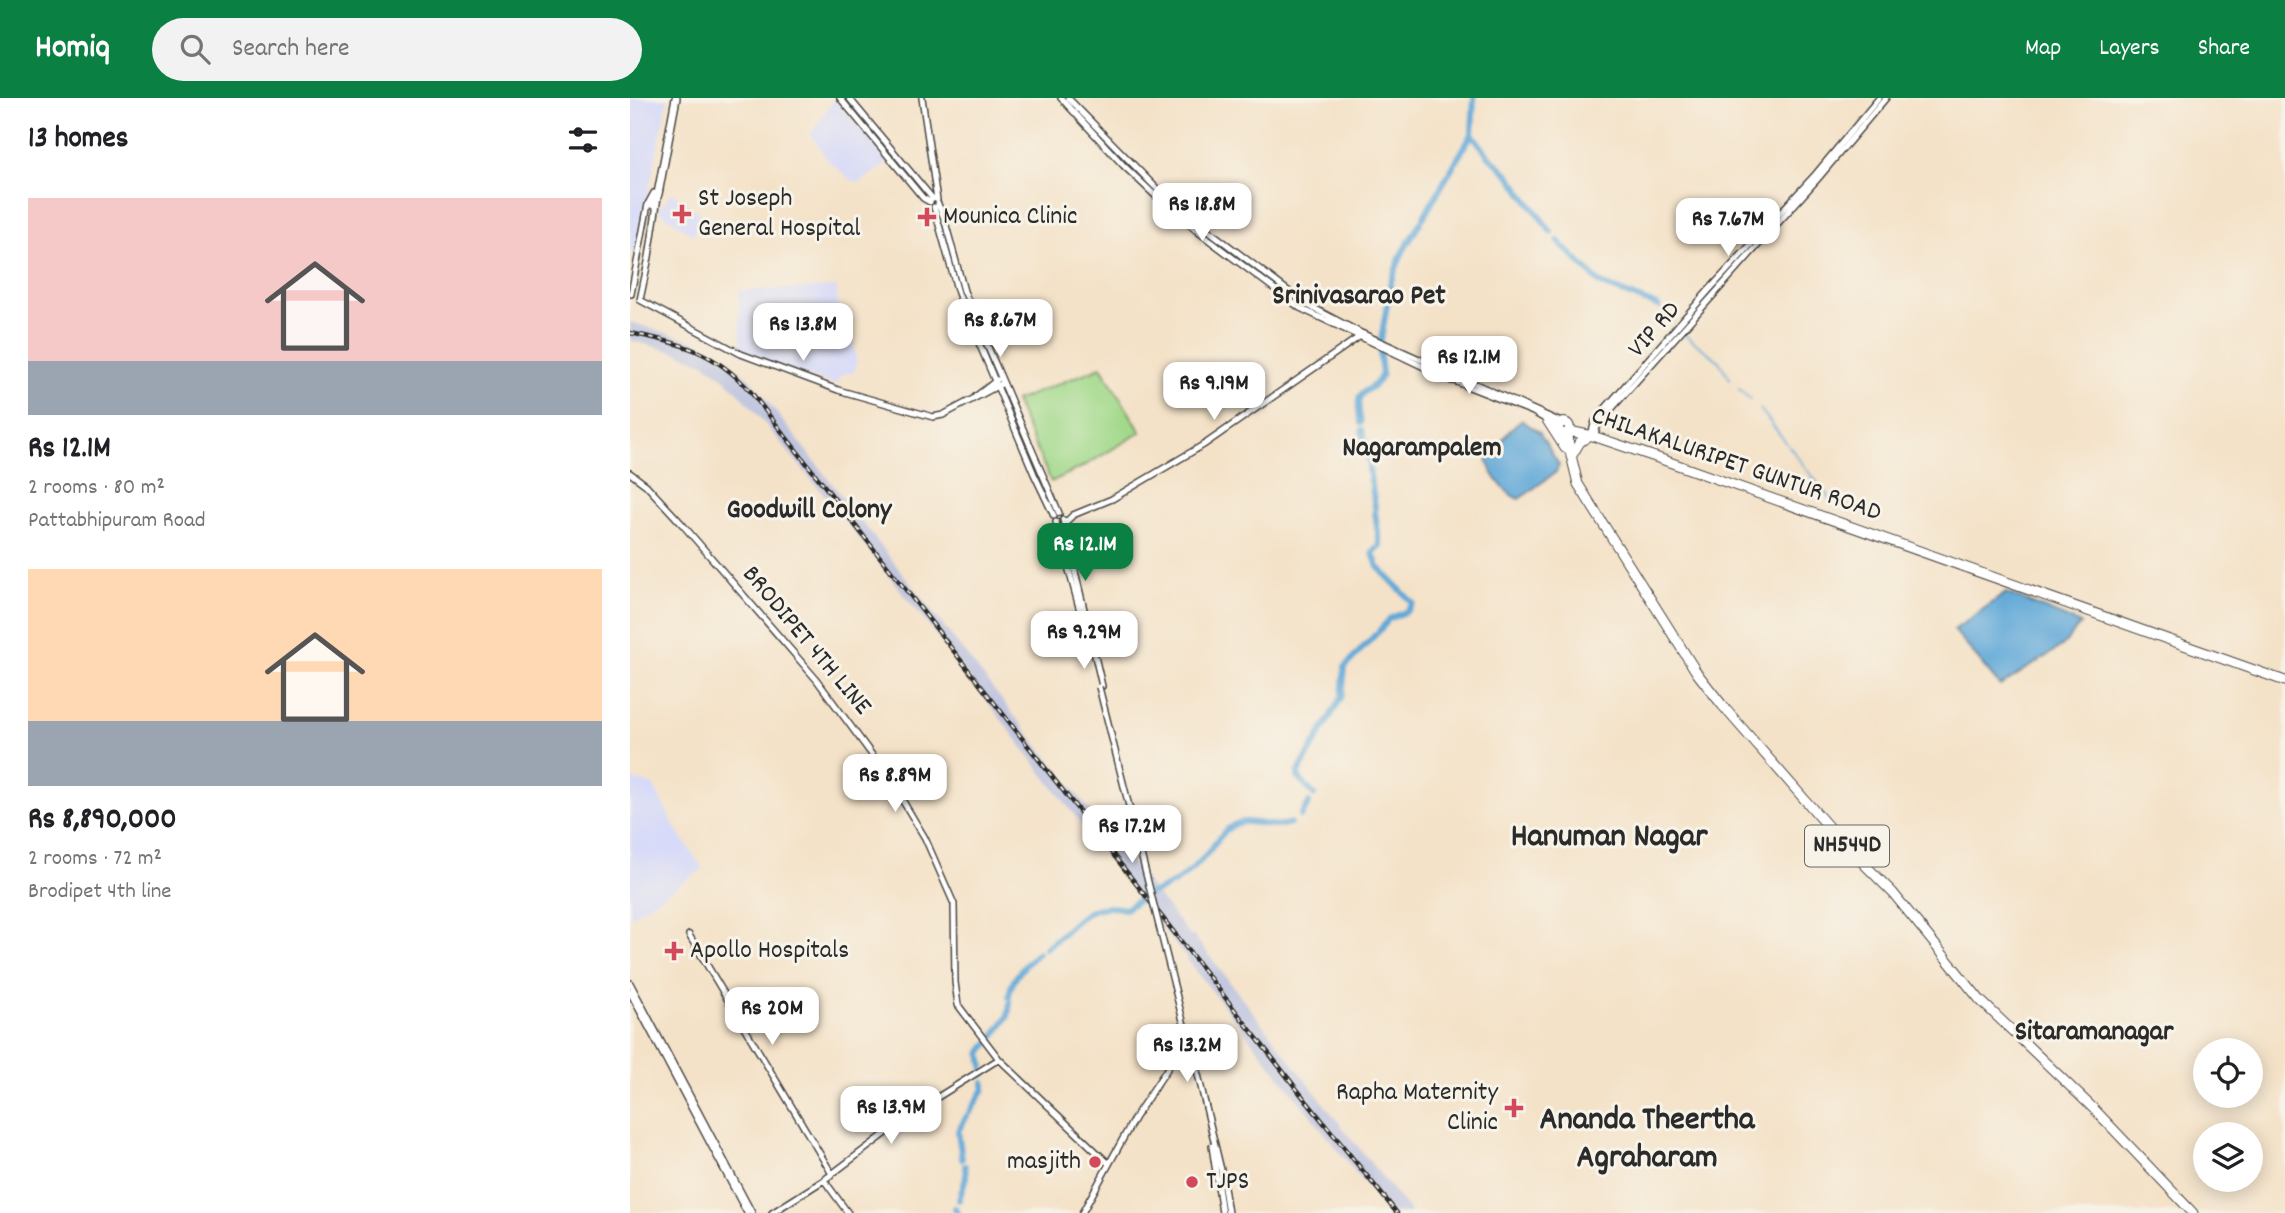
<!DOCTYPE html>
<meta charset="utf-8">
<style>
body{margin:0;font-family:Dekko,sans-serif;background:#f2f2f2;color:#202124;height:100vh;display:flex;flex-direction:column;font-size:26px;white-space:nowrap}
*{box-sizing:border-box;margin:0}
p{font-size:23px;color:#757577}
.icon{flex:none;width:38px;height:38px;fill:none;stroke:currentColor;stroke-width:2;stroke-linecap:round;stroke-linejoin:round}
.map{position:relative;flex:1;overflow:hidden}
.details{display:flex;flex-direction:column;background:#fff;width:630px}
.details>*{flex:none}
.buttons{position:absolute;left:1563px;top:940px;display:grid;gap:14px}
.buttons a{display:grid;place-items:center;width:70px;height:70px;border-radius:50%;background:#fff;box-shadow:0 4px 18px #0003;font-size:35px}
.price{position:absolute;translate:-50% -60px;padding:0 16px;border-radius:14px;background:#fff;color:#222;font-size:23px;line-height:46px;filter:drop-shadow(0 2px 4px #0008)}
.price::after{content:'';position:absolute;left:50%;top:42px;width:21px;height:16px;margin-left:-10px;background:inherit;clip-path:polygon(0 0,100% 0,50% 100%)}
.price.selected{background:#0b8043;color:#fff}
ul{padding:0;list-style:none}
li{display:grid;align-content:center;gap:14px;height:371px;padding:0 28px}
li span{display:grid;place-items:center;height:217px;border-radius:0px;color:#555}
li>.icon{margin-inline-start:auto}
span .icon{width:126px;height:126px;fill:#fffc;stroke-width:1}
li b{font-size:30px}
h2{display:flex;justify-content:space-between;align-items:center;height:84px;padding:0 28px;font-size:30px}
header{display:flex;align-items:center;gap:42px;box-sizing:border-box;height:98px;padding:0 35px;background:#0b8043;color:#fff}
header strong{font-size:33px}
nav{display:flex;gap:38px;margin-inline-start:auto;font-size:24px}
.search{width:490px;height:63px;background:#f2f2f2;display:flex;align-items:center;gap:18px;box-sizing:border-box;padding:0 24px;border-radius:38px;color:#757577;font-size:26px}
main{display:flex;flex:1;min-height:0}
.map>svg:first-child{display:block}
</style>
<header>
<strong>Homiq</strong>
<div class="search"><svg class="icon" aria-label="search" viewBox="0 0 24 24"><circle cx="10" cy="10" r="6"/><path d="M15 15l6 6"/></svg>Search here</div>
<nav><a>Map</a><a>Layers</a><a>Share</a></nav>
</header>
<main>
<section class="details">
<h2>13 homes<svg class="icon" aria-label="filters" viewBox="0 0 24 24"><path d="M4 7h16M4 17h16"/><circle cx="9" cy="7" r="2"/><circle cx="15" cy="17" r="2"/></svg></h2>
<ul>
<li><span style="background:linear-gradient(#f6c9c9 75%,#9aa5b1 0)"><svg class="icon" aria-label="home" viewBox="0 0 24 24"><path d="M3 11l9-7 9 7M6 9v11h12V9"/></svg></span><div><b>Rs 12.1M</b><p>2 rooms · 80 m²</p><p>Pattabhipuram Road</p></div></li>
<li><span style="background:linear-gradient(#ffd9b3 70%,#9aa5b1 0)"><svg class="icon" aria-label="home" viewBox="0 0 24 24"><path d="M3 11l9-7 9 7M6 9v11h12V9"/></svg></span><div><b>Rs 8,890,000</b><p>2 rooms · 72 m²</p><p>Brodipet 4th line</p></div></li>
</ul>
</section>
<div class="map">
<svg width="1655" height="1115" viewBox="0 0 1655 1115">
<rect width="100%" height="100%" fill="#f7f3e8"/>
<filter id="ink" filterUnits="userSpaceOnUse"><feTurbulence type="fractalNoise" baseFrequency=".0143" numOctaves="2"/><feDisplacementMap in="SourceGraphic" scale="14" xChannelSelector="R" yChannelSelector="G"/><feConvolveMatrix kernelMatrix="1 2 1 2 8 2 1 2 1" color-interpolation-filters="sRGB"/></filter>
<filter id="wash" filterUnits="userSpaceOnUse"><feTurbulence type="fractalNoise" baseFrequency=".00686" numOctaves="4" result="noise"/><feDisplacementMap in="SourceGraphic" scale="28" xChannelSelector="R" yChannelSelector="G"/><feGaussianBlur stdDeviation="1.57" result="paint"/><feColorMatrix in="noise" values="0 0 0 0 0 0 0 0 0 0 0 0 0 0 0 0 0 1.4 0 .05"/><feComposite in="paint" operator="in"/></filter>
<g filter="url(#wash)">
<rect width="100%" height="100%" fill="#f4e2c8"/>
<path fill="#d4d8f9" d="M0,0H38L6,155L0,154Z
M204,1L259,64L229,85L219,81L196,60L181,36Z
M42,94L76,120L62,137L28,112Z
M206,189L212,243L223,244L227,266L224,274L211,277L205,287L111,256L109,193Z
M0,681L23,687L45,729L73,771L0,819Z"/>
<path fill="#bdc3de" d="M0,224L67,244L89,257L120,281L363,591L560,838H564L713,1030L781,1115H758L495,783L315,548L192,394L112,298L94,280L74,265L48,255L0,242Z"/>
<path fill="#a2d98a" stroke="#66825a" stroke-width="2" d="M471,269L511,334L454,368L421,384L385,303Z"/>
<path fill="#62a9d8" stroke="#466a82" stroke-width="2" d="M891,322L909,334L929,367L926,374L889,401C875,396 861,376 857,362L881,331Z
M1376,495L1451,526L1432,548L1370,588L1324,532Z"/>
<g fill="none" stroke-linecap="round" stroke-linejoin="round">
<path stroke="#62a9d8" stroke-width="2" d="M1028,208L1044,223
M1052,235L1088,262L1100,281
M1109,291L1121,302
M1130,311L1200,401"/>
<path stroke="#62a9d8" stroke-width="6" d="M842,36L858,57L879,77L921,134
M793,120L842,36L844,0
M928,143L971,186L1028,208
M731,325C722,282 741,301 752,276L750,259L751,242L761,183L772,155L790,125
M732,332L739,365
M739,371L741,384
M742,389L745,409
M745,414L750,448
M746,451L743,455L748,469L783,505L777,513L759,521
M749,533L756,525
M684,697L668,679V675L712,598L715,569L745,537
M671,718L679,705
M517,796C542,790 564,772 580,752C586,744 593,733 602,728C619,717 638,733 660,725
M415,850C445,829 454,801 495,811L512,800
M379,899C380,881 395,866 408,855
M359,945L378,918L380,905
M353,968L351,955L356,948
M353,974L354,976
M340,1014L354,991V984
M332,1061L328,1033L337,1018
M329,1102L336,1079L335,1068
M325,1110L328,1115"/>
</g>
</g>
<g filter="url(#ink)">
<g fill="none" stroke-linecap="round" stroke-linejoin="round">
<g stroke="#494643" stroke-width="8">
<path id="secondary" d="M210,0L293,100L300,104
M219,0L303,101
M292,0L307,102
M431,0L493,67L531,103L567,133L670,210L819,281L903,314L929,329
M438,0L536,100L674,205L731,235L933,325
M28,99L19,159L10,202L111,256L208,292L303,319L313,317L373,285
M308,106L314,120L334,193L429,415
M304,109L328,195L404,376L424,418
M1,196L18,106L24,95
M345,299L367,282
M961,337L965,323L973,313L1079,192L1184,78L1249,0
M964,339L967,329L976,317L1191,77L1256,0
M0,375L16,387L52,426L186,581L259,680L295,740L324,806L325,884L328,907L369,961L478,1065
M433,422L472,588
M426,424L457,539
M434,430L437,423L443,417L482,401L575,346L729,239
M59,837L202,1076
M0,885L122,1115
M0,894L117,1115
M559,939L592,1076L598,1115
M582,1048L592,1115
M194,1082L218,1115
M142,1115L194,1082L287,1012L369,961
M452,1115L505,1019L555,944"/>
</g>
<g stroke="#494643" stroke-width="10">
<path id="primary" d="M23,107L28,96L46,0
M822,282L824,277"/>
</g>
<g stroke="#494643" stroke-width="11">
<path id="highway" d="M917,322L935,350
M928.5 330a5.5 5.5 0 1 1 11 0a5.5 5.5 0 1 1-11 0Z
M939,333L963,338L1028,360L1655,583
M938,334L939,349L948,386L1067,575L1092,607L1210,742L1263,795L1350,902L1466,1013L1563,1115
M941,359L950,344L960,337"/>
</g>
<use href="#secondary" stroke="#fff" stroke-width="5"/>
<use href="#primary" stroke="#fff" stroke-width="7"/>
<use href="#highway" stroke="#fff" stroke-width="9"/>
<g stroke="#2b2b2b" stroke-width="4.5">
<path id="rail" d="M0,235C51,245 84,253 120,293L673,999L767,1115"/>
</g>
<use href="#rail" stroke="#f7f3e8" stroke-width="2" stroke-dasharray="5" stroke-linecap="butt"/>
<g stroke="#494643" stroke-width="8" stroke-linecap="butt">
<path id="secondary-bridge" d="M469,589L557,939"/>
</g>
<use href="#secondary-bridge" stroke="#fff" stroke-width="5"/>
</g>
</g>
<g fill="#d1495b" stroke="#f7f3e8" stroke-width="2.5">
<path d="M48.5 105.5h7v7h7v7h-7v7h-7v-7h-7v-7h7z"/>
<path d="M293.5 108.5h7v7h7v7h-7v7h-7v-7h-7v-7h7z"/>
<path d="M40.5 842.5h7v7h7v7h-7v7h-7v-7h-7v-7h7z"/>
<path d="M880.5 999.5h7v7h7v7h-7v7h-7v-7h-7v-7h7z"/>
<circle cx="465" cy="1064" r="7"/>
<circle cx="562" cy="1084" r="7"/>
</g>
<g text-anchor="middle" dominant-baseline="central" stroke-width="6" stroke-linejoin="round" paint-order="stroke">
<rect fill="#f7f3e8" stroke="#686764" stroke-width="2" x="1175" y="727.5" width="84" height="41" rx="5"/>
<g font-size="24" font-weight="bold" fill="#2b2b2b">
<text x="1217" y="748">NH544D</text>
</g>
<g font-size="26" fill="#2b2b2b" stroke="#f7f3e8" text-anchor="start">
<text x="68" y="101">St Joseph<tspan x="68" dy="30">General Hospital</tspan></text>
<text x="313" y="119">Mounica Clinic</text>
<text x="60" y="853">Apollo Hospitals</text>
<text x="868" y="995" text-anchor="end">Rapha Maternity<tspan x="868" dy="30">Clinic</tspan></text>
<text x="451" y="1064" text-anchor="end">masjith</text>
<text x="576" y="1084">TJPS</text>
</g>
<g font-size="26" fill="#2b2b2b" stroke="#f7f3e8">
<text transform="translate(1025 232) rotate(-49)">VIP RD</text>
<text transform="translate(1106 367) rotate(19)">CHILAKALURIPET GUNTUR ROAD</text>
<text transform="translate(176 543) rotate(50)">BRODIPET 4TH LINE</text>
</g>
<g font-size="28" font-weight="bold" fill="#2b2b2b" stroke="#f7f3e8">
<text x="729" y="200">Srinivasarao Pet</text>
<text x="792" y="352">Nagarampalem</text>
<text x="179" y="414">Goodwill Colony</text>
<text x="1464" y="936">Sitaramanagar</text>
</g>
<g font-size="33" font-weight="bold" fill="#2b2b2b" stroke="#f7f3e8">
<text x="979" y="740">Hanuman Nagar</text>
<text x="1017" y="1023">Ananda Theertha<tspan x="1017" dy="38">Agraharam</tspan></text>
</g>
</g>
</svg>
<div class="buttons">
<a><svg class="icon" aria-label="locate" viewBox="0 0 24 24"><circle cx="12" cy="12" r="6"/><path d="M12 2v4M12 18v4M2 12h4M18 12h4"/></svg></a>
<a><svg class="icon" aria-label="layers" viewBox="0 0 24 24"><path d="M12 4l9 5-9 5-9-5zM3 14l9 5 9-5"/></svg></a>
</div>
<b class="price" style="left:572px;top:145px">Rs 18.8M</b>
<b class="price" style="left:1098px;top:160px">Rs 7.67M</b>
<b class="price" style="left:370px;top:261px">Rs 8.67M</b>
<b class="price" style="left:173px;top:265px">Rs 13.8M</b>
<b class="price" style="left:839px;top:298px">Rs 12.1M</b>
<b class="price" style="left:584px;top:324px">Rs 9.19M</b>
<b class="price selected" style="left:455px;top:485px">Rs 12.1M</b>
<b class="price" style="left:454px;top:573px">Rs 9.29M</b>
<b class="price" style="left:265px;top:716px">Rs 8.89M</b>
<b class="price" style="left:502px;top:767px">Rs 17.2M</b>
<b class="price" style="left:142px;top:949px">Rs 20M</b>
<b class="price" style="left:557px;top:986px">Rs 13.2M</b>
<b class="price" style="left:261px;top:1048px">Rs 13.9M</b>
</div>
</main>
